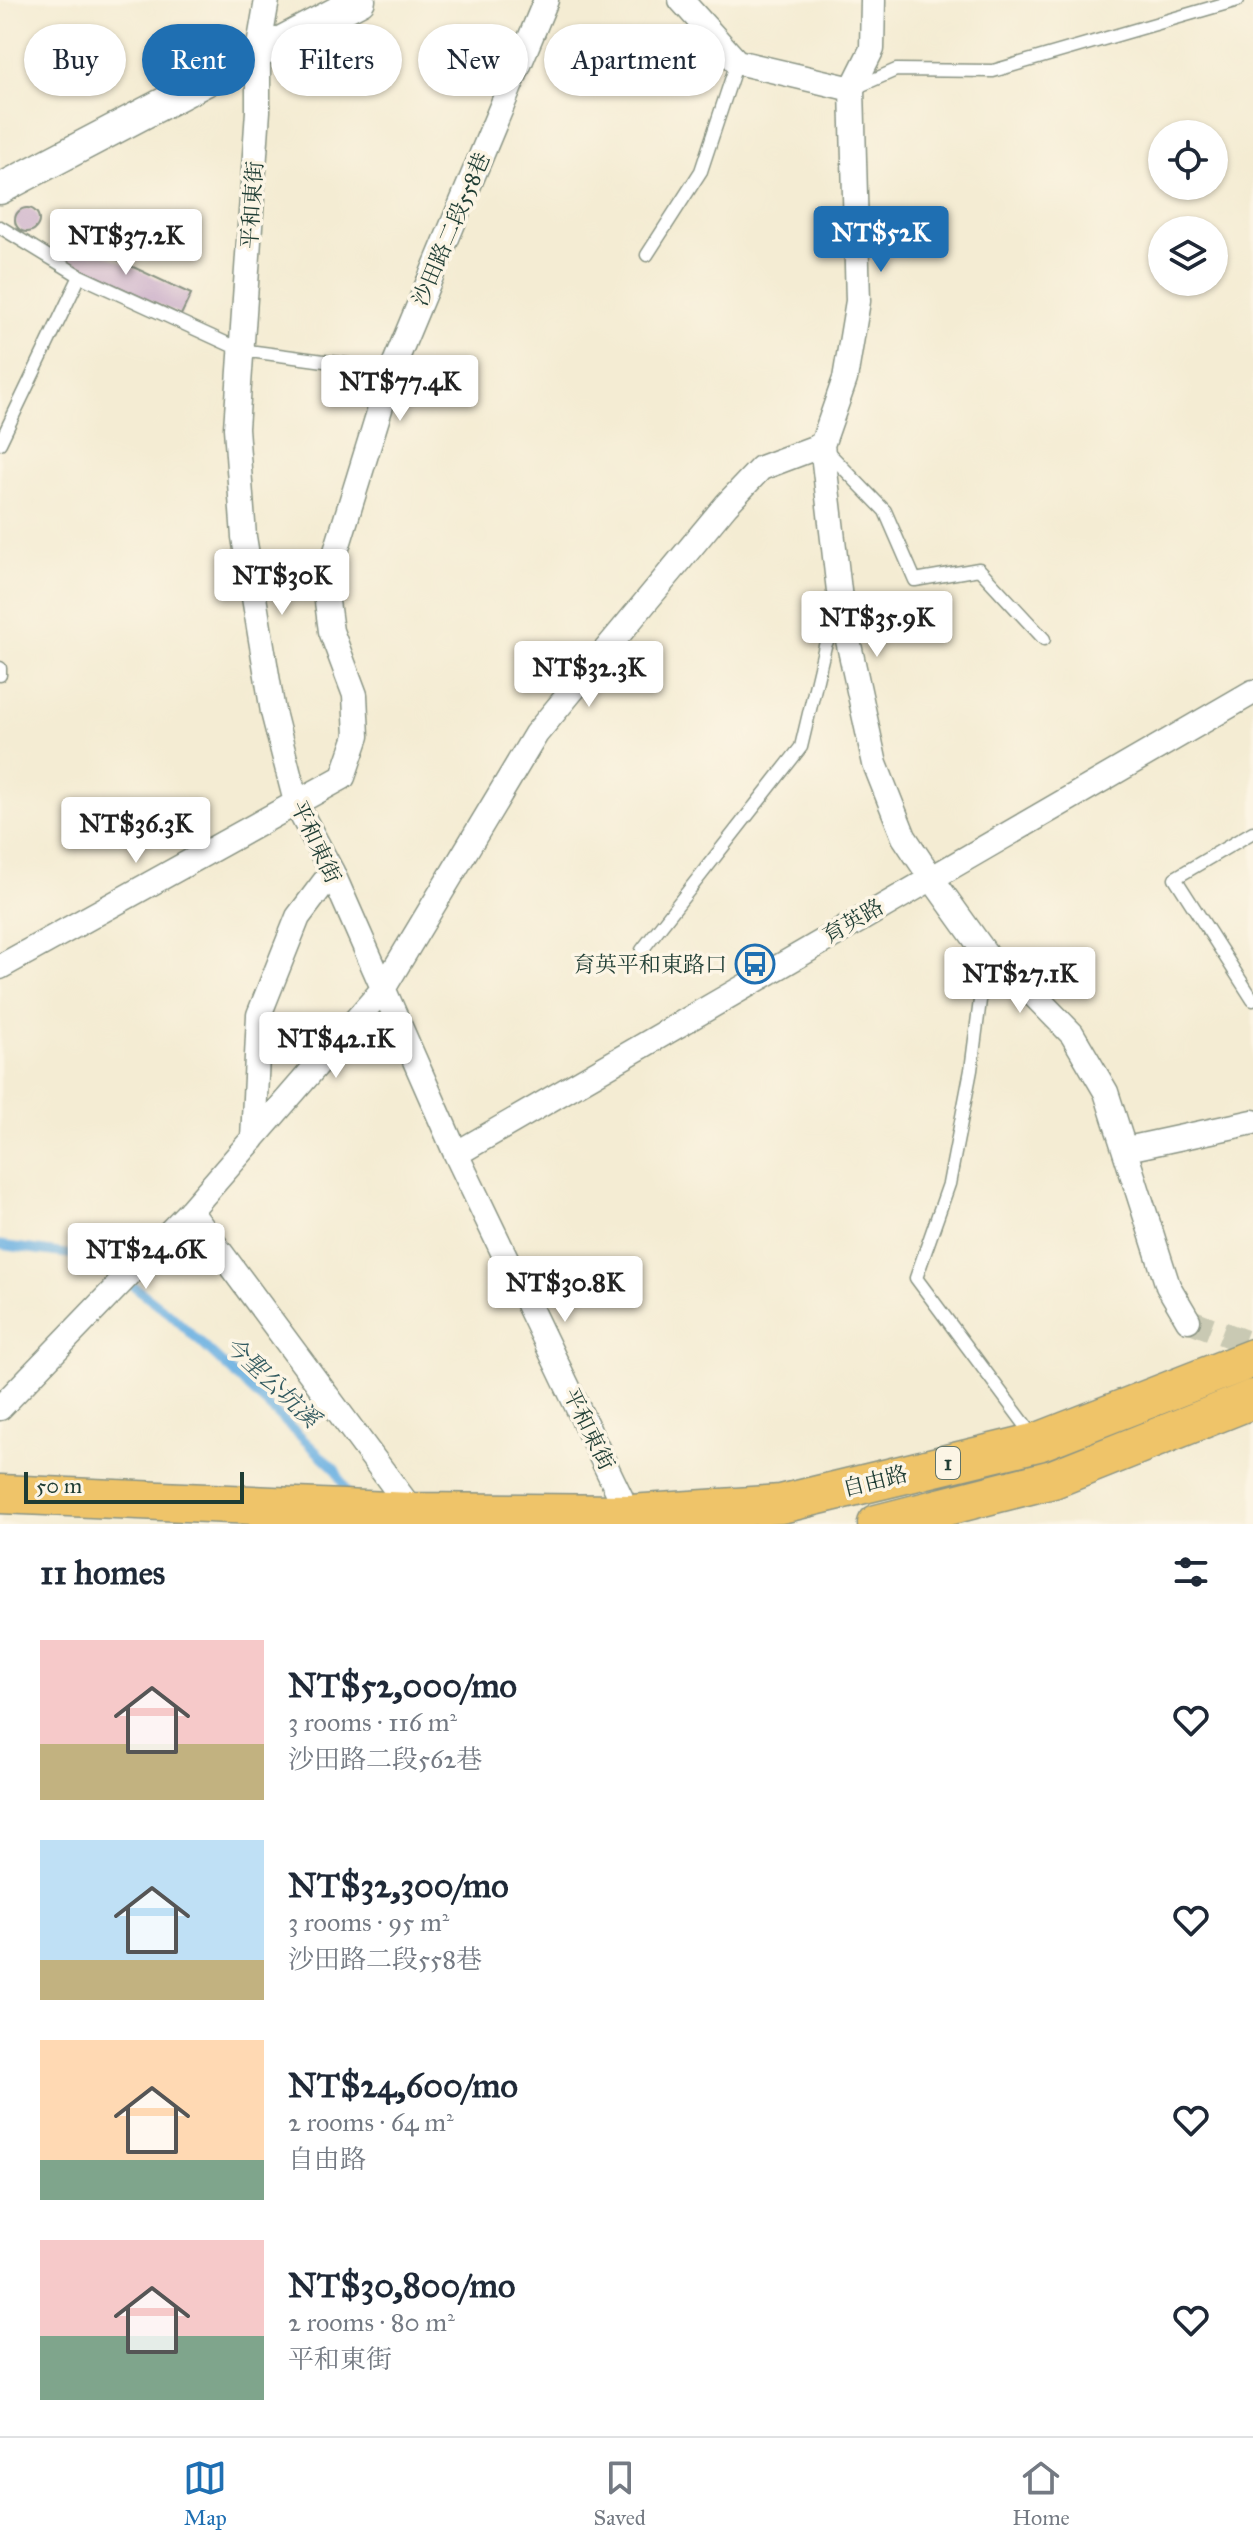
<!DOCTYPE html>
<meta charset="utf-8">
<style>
body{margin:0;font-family:"IM FELL Great Primer","Noto Serif TC",serif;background:#f2f2f3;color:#1f2937;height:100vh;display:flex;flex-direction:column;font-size:30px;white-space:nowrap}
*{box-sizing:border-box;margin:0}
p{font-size:26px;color:#747a83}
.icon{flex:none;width:44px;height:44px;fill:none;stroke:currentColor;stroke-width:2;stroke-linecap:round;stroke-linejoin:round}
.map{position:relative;height:1524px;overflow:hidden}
.panel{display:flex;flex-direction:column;background:#fff;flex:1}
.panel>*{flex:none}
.top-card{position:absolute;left:24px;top:24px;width:800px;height:72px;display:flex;gap:16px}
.buttons{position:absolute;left:1148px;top:120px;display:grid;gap:16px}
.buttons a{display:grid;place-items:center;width:80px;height:80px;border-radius:50%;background:#fff;box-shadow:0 2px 6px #0004;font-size:40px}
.scale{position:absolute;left:24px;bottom:20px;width:220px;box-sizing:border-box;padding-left:8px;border:4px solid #1f3d34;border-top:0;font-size:22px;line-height:28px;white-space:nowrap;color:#1f3d34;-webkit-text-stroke:6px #fcf5e5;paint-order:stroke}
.price{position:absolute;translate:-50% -68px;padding:0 18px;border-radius:8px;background:#fff;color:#222;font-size:26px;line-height:52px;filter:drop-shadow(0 2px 4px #0008)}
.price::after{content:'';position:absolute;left:50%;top:48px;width:24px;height:18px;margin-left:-12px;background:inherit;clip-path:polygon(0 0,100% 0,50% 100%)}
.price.selected{background:#1f6fb2;color:#fff}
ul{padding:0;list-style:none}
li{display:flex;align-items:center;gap:24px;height:200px;padding:0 40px}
li span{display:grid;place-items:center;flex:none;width:224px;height:160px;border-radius:0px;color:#555}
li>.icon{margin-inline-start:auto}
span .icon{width:96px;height:96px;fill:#fffc;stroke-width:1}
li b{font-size:34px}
h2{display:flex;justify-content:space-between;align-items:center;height:96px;padding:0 40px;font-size:34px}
.pill{padding:0 28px;border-radius:36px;background:#fff;box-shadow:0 2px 6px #0004;font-size:28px;line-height:72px}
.pill.selected{background:#1f6fb2;color:#fff}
.tab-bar{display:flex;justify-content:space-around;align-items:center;height:112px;border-top:2px solid #e0e1e3;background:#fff;font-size:22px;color:#747a83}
.tab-bar a{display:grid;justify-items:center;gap:4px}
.tab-bar .selected{color:#1f6fb2}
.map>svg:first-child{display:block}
</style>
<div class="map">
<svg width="1253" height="1524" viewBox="0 0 1253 1524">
<rect width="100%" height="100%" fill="#fcf5e5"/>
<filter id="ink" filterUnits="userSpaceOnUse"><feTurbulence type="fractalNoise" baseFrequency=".0125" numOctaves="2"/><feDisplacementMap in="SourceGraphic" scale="16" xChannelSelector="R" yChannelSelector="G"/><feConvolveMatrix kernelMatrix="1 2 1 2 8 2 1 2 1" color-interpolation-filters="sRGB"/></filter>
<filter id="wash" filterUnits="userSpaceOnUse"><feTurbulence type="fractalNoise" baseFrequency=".006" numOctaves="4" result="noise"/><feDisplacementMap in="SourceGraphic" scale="32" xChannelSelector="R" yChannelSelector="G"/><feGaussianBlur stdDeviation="1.8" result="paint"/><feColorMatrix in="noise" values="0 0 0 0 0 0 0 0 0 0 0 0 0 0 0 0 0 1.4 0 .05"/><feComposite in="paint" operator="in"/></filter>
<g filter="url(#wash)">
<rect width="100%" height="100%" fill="#f4ecd3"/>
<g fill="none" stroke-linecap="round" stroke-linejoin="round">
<path stroke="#6cb1e2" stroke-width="9" d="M0,1245L97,1258L170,1314L335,1469L350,1499"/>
</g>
<g id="blocks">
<path fill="#c1a0c4" d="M15 220a12 12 0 1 1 24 0a12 12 0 1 1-24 0Z
M71,238L191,294L181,315L61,260Z"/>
</g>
</g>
<g filter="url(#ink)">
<use href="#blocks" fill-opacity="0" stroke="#8a9484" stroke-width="2"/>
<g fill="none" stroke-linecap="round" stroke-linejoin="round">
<path stroke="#c9c9b3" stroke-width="24" stroke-dasharray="24 12" stroke-linecap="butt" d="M1188,1320L1253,1345"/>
<g stroke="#8a9484" stroke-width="15">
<path id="service" d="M855,88L896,70L993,71L1238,0
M0,227L80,276L241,350L392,370
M647,255L701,171L737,62
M0,443L80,276
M824,448L885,511L915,580L979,569L1044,639
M0,668V675
M1253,832L1175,878L1253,1000
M642,950L801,747L825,646L839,613
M986,954L971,1070L949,1184L916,1278L1035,1438"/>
</g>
<g stroke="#8a9484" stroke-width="27">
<path id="minor" d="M267,0L258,52V111L236,428L244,537L273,712L297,806L332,872L456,1154L633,1523
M681,0L737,62L852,89
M873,0L872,49L852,89L858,301L845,379L822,445L841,608L875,764L904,837L930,876L986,954L1024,985L1072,1034L1106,1092L1168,1286L1188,1320
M0,967L343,777L357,736L355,695L331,631L325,587L392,370L546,0
M253,1139L259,1015L298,917L332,872
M1127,1149L1253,1122
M456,1154L1253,692
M190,1211L416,1516
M0,1408L190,1211L383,989L536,734L726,505L761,468L822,445"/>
</g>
<g stroke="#8a9484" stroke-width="33">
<path id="tertiary" d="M0,189L360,0"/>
</g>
<g stroke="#8a9484" stroke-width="41">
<path id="primary" d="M0,1494L412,1512L630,1514L781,1504L1038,1442L1253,1358
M877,1524L1053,1479L1253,1399"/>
</g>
<use href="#service" stroke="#fff" stroke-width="12"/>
<use href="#minor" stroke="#fff" stroke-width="24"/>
<use href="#tertiary" stroke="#fff" stroke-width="30"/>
<use href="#primary" stroke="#efc469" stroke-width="38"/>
</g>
</g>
<defs>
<g id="bus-ring" transform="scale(2)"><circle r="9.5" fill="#fcf5e5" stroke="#1f6fb2" stroke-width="1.5"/><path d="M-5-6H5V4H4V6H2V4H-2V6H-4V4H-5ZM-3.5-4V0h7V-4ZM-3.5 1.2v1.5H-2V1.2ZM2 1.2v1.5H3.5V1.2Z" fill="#1f6fb2"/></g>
</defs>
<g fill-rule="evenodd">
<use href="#bus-ring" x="755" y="964"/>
</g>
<g text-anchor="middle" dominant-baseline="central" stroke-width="7" stroke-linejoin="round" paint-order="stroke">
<rect fill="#fcf5e5" stroke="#617469" stroke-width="2" x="936" y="1447" width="24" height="32" rx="6"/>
<g font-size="20" font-weight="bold" fill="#1f3d34">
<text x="948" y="1463">1</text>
</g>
<g font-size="22" fill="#1f3d34" stroke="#fcf5e5">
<text transform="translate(252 205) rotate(-86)">平和東街</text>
<text transform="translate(451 229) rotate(-67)">沙田路二段558巷</text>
<text transform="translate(316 842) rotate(65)">平和東街</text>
<text transform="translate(853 921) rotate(-30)">育英路</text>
<text transform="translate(589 1429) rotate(64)">平和東街</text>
<text transform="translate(875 1481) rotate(-14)">自由路</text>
</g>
<g font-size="22" fill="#1f3d34" stroke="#fcf5e5" text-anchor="end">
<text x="727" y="964">育英平和東路口</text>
</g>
<g font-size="24" font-style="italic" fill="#325a60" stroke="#fcf5e5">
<text transform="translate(272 1382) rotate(43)">今聖公坑溪</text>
</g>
</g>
</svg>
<div class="buttons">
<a><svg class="icon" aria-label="locate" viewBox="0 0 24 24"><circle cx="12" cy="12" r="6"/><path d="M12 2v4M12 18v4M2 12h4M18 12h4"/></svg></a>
<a><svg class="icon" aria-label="layers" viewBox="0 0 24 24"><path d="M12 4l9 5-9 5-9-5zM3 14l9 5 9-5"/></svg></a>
</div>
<div class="scale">50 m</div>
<b class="price selected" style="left:881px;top:274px">NT$52K</b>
<b class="price" style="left:126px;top:277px">NT$37.2K</b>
<b class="price" style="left:400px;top:423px">NT$77.4K</b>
<b class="price" style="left:282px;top:617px">NT$30K</b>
<b class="price" style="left:877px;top:659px">NT$35.9K</b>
<b class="price" style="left:589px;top:709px">NT$32.3K</b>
<b class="price" style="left:136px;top:865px">NT$36.3K</b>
<b class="price" style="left:1020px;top:1015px">NT$27.1K</b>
<b class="price" style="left:336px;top:1080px">NT$42.1K</b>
<b class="price" style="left:146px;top:1291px">NT$24.6K</b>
<b class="price" style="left:565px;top:1324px">NT$30.8K</b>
<div class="top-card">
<a class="pill">Buy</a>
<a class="pill selected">Rent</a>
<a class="pill">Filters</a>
<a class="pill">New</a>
<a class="pill">Apartment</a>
</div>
</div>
<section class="panel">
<h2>11 homes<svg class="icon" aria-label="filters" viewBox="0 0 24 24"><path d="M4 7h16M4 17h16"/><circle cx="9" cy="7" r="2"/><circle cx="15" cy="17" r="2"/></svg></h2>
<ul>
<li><span style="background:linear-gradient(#f6c9c9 65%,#c2b280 0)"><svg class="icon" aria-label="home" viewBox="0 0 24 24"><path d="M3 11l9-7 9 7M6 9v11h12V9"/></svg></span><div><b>NT$52,000/mo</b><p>3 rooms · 116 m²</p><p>沙田路二段562巷</p></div><svg class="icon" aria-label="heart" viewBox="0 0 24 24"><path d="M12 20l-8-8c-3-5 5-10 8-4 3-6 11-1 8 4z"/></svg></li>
<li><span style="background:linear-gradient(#bfe0f5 75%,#c2b280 0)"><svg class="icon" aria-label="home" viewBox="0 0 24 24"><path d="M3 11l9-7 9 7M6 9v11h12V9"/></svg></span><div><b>NT$32,300/mo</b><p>3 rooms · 95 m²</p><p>沙田路二段558巷</p></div><svg class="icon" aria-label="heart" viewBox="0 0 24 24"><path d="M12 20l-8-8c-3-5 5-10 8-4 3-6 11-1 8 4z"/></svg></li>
<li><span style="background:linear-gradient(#ffd9b3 75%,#7fa58c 0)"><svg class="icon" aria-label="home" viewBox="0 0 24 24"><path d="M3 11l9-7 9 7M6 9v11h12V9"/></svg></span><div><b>NT$24,600/mo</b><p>2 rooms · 64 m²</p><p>自由路</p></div><svg class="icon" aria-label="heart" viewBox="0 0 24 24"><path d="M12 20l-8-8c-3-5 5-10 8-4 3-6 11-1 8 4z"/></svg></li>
<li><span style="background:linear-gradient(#f6c9c9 60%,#7fa58c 0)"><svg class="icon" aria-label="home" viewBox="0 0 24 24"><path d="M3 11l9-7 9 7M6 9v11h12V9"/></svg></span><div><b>NT$30,800/mo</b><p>2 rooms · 80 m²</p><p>平和東街</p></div><svg class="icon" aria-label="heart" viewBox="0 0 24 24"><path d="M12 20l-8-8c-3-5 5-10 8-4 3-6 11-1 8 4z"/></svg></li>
</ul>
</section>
<nav class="tab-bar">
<a class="selected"><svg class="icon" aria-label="map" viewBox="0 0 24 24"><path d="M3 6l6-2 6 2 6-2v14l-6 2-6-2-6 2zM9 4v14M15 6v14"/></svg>Map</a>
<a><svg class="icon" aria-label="saved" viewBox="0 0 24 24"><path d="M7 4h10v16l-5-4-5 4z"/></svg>Saved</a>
<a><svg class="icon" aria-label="home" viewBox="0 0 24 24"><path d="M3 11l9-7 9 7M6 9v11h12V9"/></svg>Home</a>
</nav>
